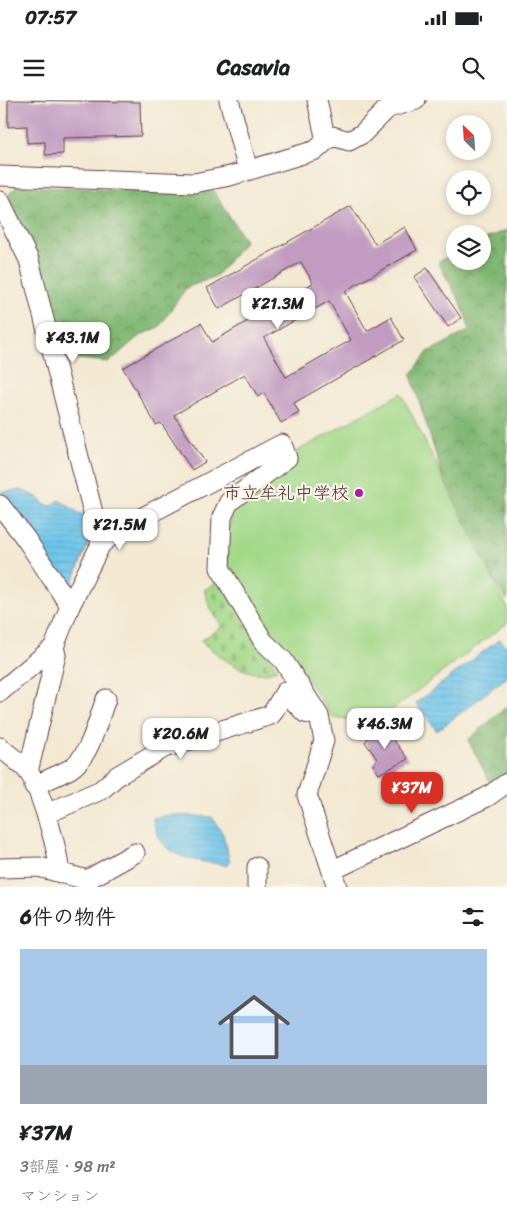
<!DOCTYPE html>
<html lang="ja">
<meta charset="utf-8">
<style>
body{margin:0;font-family:Sriracha,"Klee One",sans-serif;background:#f6f6f6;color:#202124;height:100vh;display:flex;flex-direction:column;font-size:19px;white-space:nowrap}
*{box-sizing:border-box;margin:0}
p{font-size:16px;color:#757577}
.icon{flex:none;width:28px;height:28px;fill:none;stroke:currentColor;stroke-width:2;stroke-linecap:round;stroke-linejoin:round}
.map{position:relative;height:787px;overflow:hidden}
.drawer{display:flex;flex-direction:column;background:#fff;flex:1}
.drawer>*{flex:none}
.needle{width:32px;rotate:335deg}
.buttons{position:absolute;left:446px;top:15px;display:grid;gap:10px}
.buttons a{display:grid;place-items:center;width:45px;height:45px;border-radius:50%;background:#fff;box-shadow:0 2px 8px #0003;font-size:25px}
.price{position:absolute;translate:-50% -42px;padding:0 11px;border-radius:10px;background:#fff;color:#222;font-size:16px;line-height:32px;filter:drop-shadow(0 1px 2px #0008)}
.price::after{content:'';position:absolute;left:50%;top:30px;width:15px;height:11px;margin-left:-8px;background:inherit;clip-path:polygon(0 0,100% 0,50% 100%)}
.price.active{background:#d93025;color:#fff}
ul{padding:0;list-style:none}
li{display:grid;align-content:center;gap:10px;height:265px;padding:0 20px}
li span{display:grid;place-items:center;height:155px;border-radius:0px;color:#555}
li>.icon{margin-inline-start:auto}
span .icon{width:90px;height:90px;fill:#fffc;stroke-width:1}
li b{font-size:21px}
h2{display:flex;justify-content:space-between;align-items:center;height:60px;padding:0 20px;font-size:21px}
.status{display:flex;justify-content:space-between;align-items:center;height:35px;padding:0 25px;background:#fff;direction:ltr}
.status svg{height:14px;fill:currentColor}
header{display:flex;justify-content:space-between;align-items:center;height:65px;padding:0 20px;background:#fff;font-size:22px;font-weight:700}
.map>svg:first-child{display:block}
</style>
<div class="status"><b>07:57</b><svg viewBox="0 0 49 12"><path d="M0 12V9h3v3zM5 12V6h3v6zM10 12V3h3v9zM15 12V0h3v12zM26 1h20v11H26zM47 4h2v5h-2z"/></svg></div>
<header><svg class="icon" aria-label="menu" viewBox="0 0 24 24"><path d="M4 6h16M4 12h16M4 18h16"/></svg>Casavia<svg class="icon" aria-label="search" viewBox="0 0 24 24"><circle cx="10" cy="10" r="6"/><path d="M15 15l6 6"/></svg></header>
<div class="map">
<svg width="507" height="787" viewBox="0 0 507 787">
<defs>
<pattern id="forest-crowns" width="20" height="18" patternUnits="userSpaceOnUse" patternTransform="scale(1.25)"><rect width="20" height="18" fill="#82b874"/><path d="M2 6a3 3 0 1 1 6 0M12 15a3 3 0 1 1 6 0" fill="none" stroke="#6c955f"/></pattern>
<pattern id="cemetery-stones" width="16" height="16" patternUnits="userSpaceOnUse" patternTransform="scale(1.25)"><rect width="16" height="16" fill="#a3d888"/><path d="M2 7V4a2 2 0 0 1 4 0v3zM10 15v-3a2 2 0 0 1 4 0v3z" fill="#8eb976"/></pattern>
<pattern id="water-rules" width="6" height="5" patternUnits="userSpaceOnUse" patternTransform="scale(1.25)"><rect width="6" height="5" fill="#6cc4ea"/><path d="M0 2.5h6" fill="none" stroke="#5fa8c9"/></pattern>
</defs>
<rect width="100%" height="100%" fill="#f7f3e8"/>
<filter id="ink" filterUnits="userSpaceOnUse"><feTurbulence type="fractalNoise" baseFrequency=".02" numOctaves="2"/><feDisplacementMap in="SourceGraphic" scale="10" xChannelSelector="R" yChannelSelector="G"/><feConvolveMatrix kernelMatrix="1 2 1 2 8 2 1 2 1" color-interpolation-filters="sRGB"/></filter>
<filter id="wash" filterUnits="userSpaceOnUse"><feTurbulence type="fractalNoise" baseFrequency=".0096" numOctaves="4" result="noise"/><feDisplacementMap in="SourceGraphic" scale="20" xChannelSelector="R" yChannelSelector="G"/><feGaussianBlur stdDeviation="1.12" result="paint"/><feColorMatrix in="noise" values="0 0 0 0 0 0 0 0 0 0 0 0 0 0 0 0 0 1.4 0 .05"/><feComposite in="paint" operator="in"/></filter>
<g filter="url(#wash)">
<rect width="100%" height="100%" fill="#f3e9d3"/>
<path fill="url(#forest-crowns)" stroke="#666c50" d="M17,86L192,93L212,88L245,141L216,176L186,188L159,227L138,237L109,262L61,257L6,97Z
M507,130V500L455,416L411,275L428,252L470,230L462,206L438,162L455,153V161H482L483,140Z
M507,606V673L491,684L468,640Z"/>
<path fill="url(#cemetery-stones)" stroke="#767c5a" d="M221,481L277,569C250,584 221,556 200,541L222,527L210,507L204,490Z"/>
<path fill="#a3d888" stroke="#767c5a" d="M401,293L507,507V523L375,623L332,617L291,555L269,533L227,461V431L235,409L284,371L296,352Z"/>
<path fill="url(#water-rules)" stroke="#5b728a" d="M21,390L39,398L43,404L52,406L59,400C70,406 77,414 89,417L92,434L70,489L0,398L2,392Z
M500,539L507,548V577L437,631L416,603Z
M170,715L212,717L223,734L230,762L226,765C193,760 158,759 153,718Z"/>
<g id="blocks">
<path fill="#c19bc1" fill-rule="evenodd" d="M8,0L140,2L141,36L63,38V54L45,55V42L27,43V26L8,27Z
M351,106L375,144L405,127L417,150L345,191L367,231L391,217L404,240L294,303L299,313L281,323L264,293L258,297L245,274L174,315L205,362L192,370L161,323L156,325L123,268L201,223L212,242L313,183L301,162L219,209L207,188ZM329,201L351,240L286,277L264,238Z
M427,168L461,218L448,227L414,177Z
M380,622L408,659L379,674L373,665L377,659L365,642Z"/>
</g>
</g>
<g filter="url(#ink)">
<use href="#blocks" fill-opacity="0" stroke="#633d44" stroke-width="1"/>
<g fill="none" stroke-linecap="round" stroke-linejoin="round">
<g stroke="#633d44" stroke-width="21">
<path id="minor" d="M229,0L248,70
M326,34L349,41L362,34L388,8L416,0
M0,76L194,83L230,76L316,50L326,41L317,0
M0,101L29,160L101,444
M0,405L26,439L70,506
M0,592L54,547L70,506L101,444L122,428L282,344L287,358L229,402L222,417L220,468L263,541L283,560L319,616L324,641L307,695L337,787
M0,647C9,655 19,662 27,670C39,684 59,752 59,771
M28,672L56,555L54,547
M34,686C46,680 59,675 70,669C91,656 97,621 106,599
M46,714L101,690L117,676L164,648L271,615L285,592L305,613L315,615
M257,767V787
M0,768L39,767L87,780L135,753
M333,770L487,697L507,683"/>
</g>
<use href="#minor" stroke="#fff" stroke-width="19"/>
</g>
</g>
<circle fill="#b5179e" stroke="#f7f3e8" stroke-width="2" cx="359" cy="393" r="5"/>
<g text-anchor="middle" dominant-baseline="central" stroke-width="4.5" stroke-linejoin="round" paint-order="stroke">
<g font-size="18" fill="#4a1f2b" stroke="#f7f3e8" text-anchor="end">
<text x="349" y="393">市立牟礼中学校</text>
</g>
</g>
</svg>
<div class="buttons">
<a><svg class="needle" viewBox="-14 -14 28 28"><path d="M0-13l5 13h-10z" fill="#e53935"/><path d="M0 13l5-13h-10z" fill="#757577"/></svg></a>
<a><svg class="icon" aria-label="locate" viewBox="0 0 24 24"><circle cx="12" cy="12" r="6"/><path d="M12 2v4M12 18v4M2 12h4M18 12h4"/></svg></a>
<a><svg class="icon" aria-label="layers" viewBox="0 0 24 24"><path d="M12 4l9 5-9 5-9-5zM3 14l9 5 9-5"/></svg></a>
</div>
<b class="price" style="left:278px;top:230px">¥21.3M</b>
<b class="price" style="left:73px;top:264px">¥43.1M</b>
<b class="price" style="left:120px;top:451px">¥21.5M</b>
<b class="price" style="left:385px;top:650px">¥46.3M</b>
<b class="price" style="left:181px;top:660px">¥20.6M</b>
<b class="price active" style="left:412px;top:714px">¥37M</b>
</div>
<section class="drawer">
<h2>6件の物件<svg class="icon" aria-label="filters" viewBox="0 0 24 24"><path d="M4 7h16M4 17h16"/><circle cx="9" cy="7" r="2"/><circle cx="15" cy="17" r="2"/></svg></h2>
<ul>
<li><span style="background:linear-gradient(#a9c7e8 75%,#9aa5b1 0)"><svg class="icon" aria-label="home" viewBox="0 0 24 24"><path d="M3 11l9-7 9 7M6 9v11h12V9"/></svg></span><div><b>¥37M</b><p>3部屋 · 98 m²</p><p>マンション</p></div></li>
</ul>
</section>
